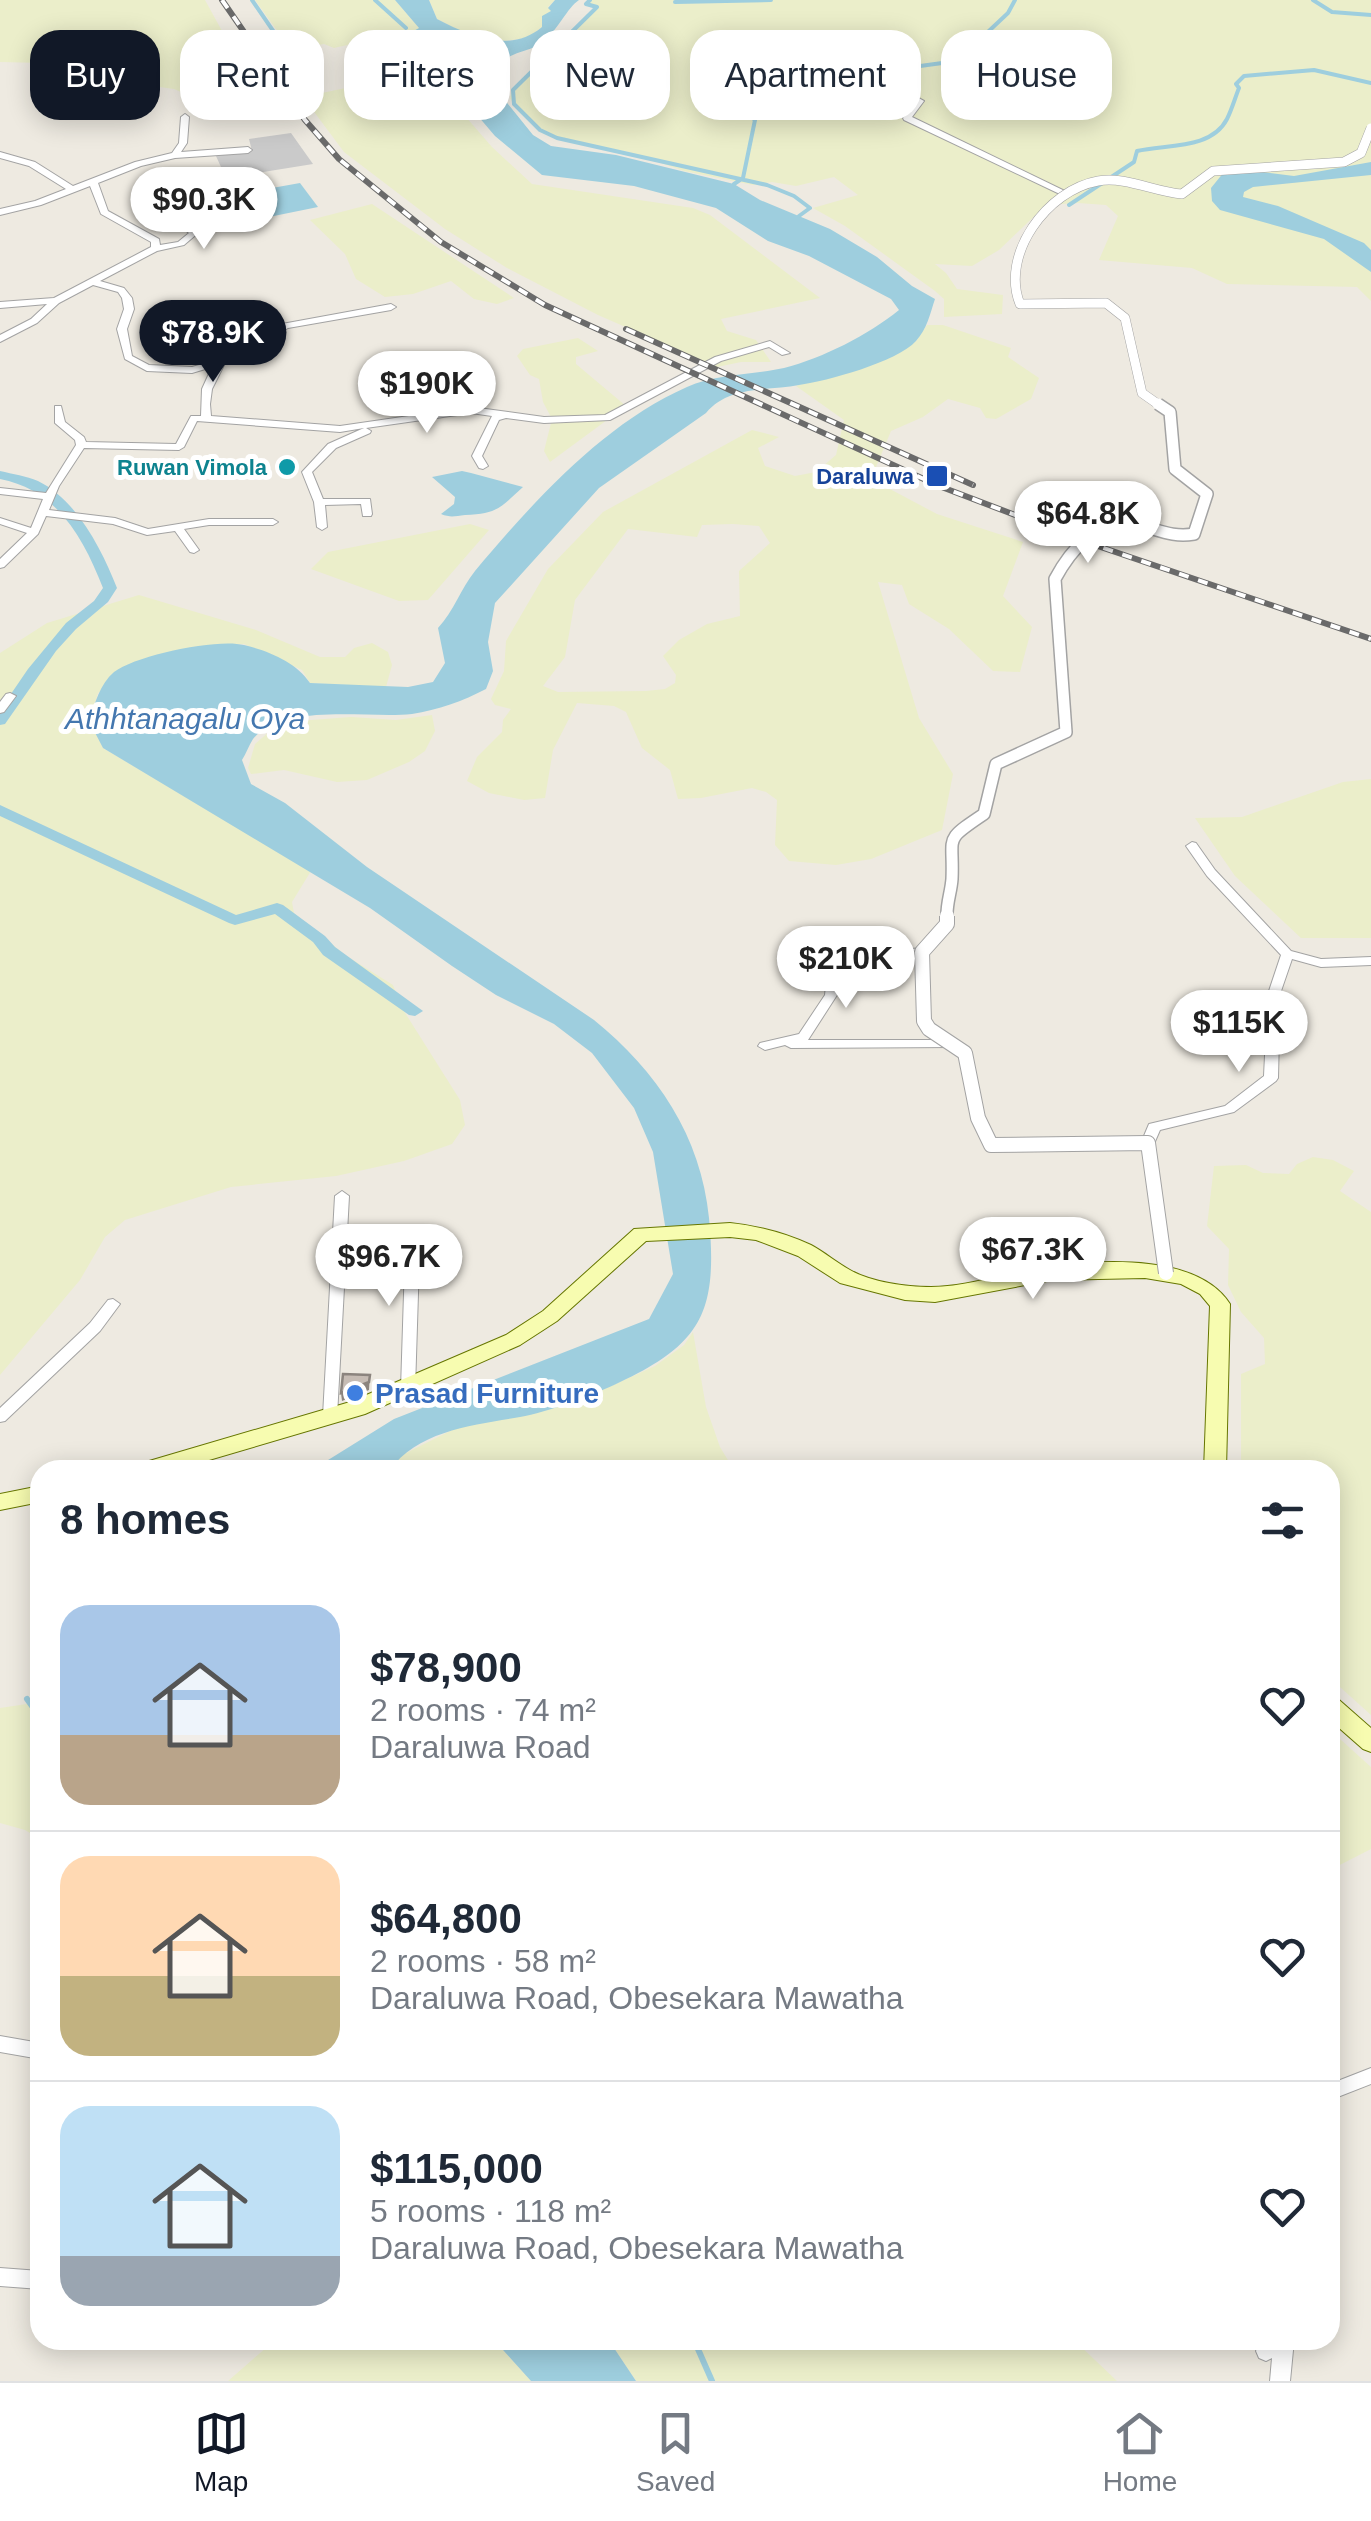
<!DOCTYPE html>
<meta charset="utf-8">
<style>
body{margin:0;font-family:Arial,sans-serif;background:#f6f6f7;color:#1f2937;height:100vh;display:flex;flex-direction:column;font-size:38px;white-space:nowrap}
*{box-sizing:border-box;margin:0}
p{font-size:32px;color:#747a83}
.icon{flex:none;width:55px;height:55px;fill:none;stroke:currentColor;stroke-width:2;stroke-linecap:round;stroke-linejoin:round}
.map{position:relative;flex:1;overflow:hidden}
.side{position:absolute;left:30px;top:1460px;width:1310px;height:890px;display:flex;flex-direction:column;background:#fff;border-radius:30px;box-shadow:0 5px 25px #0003}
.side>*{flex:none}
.banner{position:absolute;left:30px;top:30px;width:1312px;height:90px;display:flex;gap:20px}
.price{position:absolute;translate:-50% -85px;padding:0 22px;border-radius:35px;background:#fff;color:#222;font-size:32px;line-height:65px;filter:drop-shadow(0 2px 5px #0008)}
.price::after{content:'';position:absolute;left:50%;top:60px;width:30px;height:22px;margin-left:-15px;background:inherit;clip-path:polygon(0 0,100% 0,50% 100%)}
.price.active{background:#111827;color:#fff}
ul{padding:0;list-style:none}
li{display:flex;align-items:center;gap:30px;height:250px;padding:0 30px}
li+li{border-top:2px solid #e0e1e3}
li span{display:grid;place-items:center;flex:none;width:280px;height:200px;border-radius:30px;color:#555}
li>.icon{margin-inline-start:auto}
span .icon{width:120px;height:120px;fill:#fffc;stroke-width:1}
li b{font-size:42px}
h2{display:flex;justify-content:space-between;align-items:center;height:120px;padding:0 30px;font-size:42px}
.pill{padding:0 35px;border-radius:30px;background:#fff;box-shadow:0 5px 25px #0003;font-size:35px;line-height:90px}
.pill.active{background:#111827;color:#fff}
.tab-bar{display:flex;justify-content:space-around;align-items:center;height:140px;border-top:2px solid #e0e1e3;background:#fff;font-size:28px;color:#747a83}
.tab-bar a{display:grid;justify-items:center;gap:5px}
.tab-bar .active{color:#111827}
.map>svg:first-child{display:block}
</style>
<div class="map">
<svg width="1371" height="2381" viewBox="0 0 1371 2381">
<rect width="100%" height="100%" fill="#eeeae1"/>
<path fill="#cacaca" d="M291,133L313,164L226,178L216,156L252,151L249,139Z"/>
<path fill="#ebeeca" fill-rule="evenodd" d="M0,0H205L233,51L221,57L226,76L253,85L256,91L211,105L174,89L138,84L127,75L83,72L43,63L0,62Z
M255,0H395L420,29L334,48L324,44L291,50Z
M429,0H555L548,7L552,10L542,19V27L528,38L505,41L462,32L437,19Z
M590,0H1371V301L1357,287L1227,284L1192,268L1099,260L1118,216L1106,205L1078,203L1046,205L999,250L972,266L935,264L946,273L957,289L1003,295L1002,314L944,317V299L935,291L845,226L813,208L858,195L834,177L796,186L772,182L753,185L684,171L629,152L555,138L540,130L514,104L510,98L512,90L597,8L586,4Z
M426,71L492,147L532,184L693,208L710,215L820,298L721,319L727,331L756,340L771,362H741L717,367L598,315L507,268L445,229L344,152L303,97Z
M372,204L514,298L497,304L474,299L451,281L413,294L385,297L356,279L345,254L310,220Z
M927,325H943L1011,348L1008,357L1039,378L1031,399L996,419L986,418L980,408L948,399L923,417L891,431L871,479L937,514L1023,542L1003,596L1032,627L1020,672L993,671L949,629L909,604L902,585L878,582L919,718L953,774L942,830L871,859L836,865L789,861L775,845L777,800L766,792L752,788L701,798L678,799L670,770L642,748L626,712L614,706L577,703L553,750L545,798L524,800L489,793L467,781L477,757L502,732L503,720L511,709L495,705L491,699L504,671L506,641L548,569L603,512L752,430L779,437L758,448L765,466L795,476L816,472L836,455L844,420L796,386L897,353L916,341ZM733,524L759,526L770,543L739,571L740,616L707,624L679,640L663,656L676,675L675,683L665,689L646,691L558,692L543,686L565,657L575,600L628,529L697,537L702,525Z
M578,338L598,351L576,357V364L626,406L550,462L544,451L552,419L543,402L539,379L530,375L517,356L523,349Z
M470,524L489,530L428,600L399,601L311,569L328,552Z
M139,595L256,630L320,657H345L354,648L372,643L388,652L392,665L386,687L364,686L310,683L302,670L244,644L192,647L98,693L90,721L103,748L311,871L292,902L294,913L345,955L393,985L402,1008L460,1100L465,1125L452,1144L404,1161L336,1176L231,1187L125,1220L105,1237L80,1280L0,1375V653L47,623Z
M432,715L435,731L425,751L409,762L367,780L337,782L284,770L251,774L248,768L255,744L270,731L298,721L351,717L396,720Z
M1371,779V938H1301L1235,876L1195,818L1242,817L1343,782Z
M1313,1157L1333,1160L1354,1171L1340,1191L1371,1212V1715L1330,1678V1470H1241V1374L1265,1364L1264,1338L1241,1312L1228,1285L1229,1249L1207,1226L1214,1166L1246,1165L1263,1173L1289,1174L1297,1164Z
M693,1332L706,1407L720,1447L734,1470H390L402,1455L456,1428L600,1391L655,1366L684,1345Z
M40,1702V1839L25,1830L0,1823V1708Z
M1330,1730L1371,1767V1849L1330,1870Z
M275,2340H494L531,2381H228Z
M595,2340H1074L1117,2381H636L614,2348Z"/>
<path fill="#9ecede" d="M395,0H429L437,19C470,36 510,54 542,27V16L551,11L548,8L555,0H579C567,8 558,30 543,42C530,52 513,51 500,63L499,93L533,135L551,146L616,155L734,184L760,200L830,229L877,257L912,286L935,299C930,314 927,329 916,341C897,362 827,381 799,385C768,391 729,385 706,413L599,488L495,603L488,642L493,671L486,689C463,701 438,710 412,714C369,719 284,702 253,739C249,745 246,754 242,760L251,784L285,803L367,867L594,1020C657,1071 701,1136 709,1218C718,1314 701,1345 614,1385C588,1397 548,1412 520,1417C476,1425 418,1430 390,1470H312L394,1419L649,1319L673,1274L653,1152L634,1108L592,1053L554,1024L496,995L452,966L370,908L103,748L89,721C95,703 100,684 114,672C136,655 218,638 244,645C269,651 296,662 310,683L408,687L433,682L445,663L438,628C454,611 461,588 475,571C533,502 603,424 687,387C715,374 753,375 784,368C823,358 868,335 899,310L891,299L809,256L768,241L716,208L634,186L542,175L495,136L408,34L419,28Z
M1371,162V175L1253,187L1244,192L1243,197L1278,206L1364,243L1371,250V272L1324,239L1220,210L1212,201L1211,188L1224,172L1245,170L1294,176Z
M300,183L318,207L259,219L238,194Z
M462,471L471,473L523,487C500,508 497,514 465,515C455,516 451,518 441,514L454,504L455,497L432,477Z
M494,2340H595L614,2348L636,2381H531Z"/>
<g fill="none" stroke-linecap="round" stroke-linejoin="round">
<path stroke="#9ecede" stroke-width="4" d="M252,0L289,54L321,90
M375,0L406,28
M590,0L586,4L597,7L513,90L514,104L540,130L557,138L767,185L794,196L810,208L799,216
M1313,0L1332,12L1371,15
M675,2L771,0
M876,72L957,61L1008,13L1015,0
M734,184L743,178L755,120L727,97L748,89L749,83L834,76
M1069,205L1134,162L1137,151C1166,144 1211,150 1227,119C1232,109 1235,98 1239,88L1236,84L1244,76L1314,70L1371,83"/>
<path stroke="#9ecede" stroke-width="6" d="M27,1699L40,1717
M694,2340L712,2381"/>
<path fill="#9ecede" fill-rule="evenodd" d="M0,471C13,474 26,476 38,481C77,500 102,550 117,588L108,602L76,629L56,651L5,724L0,725V710L28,669L66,623L94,601L103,588C83,537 57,490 0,479Z
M0,805L236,915L277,903L283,905L325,936L335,947L423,1011L415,1016L409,1015L323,955L313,942L275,914L235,925L229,923L0,816Z"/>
<g stroke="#a3a3a3" stroke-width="2">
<path id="street" d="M882,72L895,85L924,101L912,117L1071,194L1064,196L904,120L903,118L915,102L889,89L877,76L799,78L795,76L799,74Z
M185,114L189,117L187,143L181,152L248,147L252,150L248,153L175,158L141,166L98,183L108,211L159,239L160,245L178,242L189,233L179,225V221H185L198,233L184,245L157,251L100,281L124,288L132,298L134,309L127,329L132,356L149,365L192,367L217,360L282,324L391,304L396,307L391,310L288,328L225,363L212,389L210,404L211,416L340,426L471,407L544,417L605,415L715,357L770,341L790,353L782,355L769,347L721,361L610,420L544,423L506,418L499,420L482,456L488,466L483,469L479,468L472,456L492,416L471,413L366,428L371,431L370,433L336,448L312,472L323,499H370L372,514L371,516H363L361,504L325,505L327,527L322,530L317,527L314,502L302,472L328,444L364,428L340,432L197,421L184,447L179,450L84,448L59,486L49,510L115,518L148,529L209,519H273L278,522L273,525H209L184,529L199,550L194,553L190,552L175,531L147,535L113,524L46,516L38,534L4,567L0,568V559L27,533L0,524V518L31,528L43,499L0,494V488L46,493L76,445L75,440L55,423V406H61L65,422L84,437L86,442L176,444L191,416H201L202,389L212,367L192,373L147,371L125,359L117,329L124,309L122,298L118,292L93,285L59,303L37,323L0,342V335L31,319L47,304L0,308V302L54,298L151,247V242L101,214L90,186L41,205L0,215V209L35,201L66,189L29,166L0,158V152L35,162L73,186L135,162L172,153L179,143L181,117Z
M10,693L16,696L4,712L0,713V702L6,694Z
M1192,842L1196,843L1215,870L1291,951L1321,959L1371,957V965L1321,967L1292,959L1280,994L1278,1078L1276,1081L1234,1112L1160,1130L1153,1146L1148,1148L1141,1143L1149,1124L1225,1106L1264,1076L1268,994L1281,955L1207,876L1186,846Z
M922,948L926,949L928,952L926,955L839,963L837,995L808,1040H950L955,1041L957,1044L955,1047L791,1048L785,1045L765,1050L758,1046L760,1043L799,1034L825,995L829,957Z
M342,1191L349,1196L337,1416L335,1420H325L323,1416L335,1196Z
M413,1225L420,1230L415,1389L413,1393H403L401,1389L406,1230Z
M113,1299L120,1304L100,1331L5,1421L0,1422V1408L90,1323L108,1300Z
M0,2036L40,2043V2059L0,2052Z
M1371,2068V2084L1330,2100V2084Z
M0,2268L40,2271V2289L0,2286Z
M1261,2340H1294L1290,2381H1270L1272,2358L1266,2361L1259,2358L1256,2351Z"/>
</g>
<g stroke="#667600" stroke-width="2">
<path id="secondary" d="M730,1223C758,1226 785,1233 811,1245C824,1252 836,1262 850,1270C871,1282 906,1287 931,1287C972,1287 1012,1270 1052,1266C1105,1260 1198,1254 1230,1304L1226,1470H1204L1210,1306L1200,1294L1181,1284L1145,1278L1052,1280L935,1302L905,1300L840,1283L798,1256L756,1240L730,1237L646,1241L557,1321L520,1345L365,1414L175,1470H136L139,1464L350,1402L506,1335L543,1311L634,1229Z
M40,1486V1502L0,1510V1494Z
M1330,1696L1338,1699L1371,1728V1752L1363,1749L1330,1720Z"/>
</g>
<use href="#street" fill="#fff" fill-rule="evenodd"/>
<use href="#secondary" fill="#f7fcb0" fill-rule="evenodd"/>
<g stroke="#6a6a6a" stroke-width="6">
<path id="rail" d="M222,0L305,120L339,159L441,242L545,305L939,486L1086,542L1371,639
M626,329L973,485"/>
</g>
<use href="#rail" stroke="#fff" stroke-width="4" stroke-dasharray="10" stroke-linecap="butt"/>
<g stroke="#a3a3a3" stroke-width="10" stroke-linecap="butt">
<path id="street-bridge-far2" d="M1162,407L1142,393L1125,318L1106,303L1020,304C1000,255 1047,190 1098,181C1125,176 1155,192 1182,194L1213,171L1344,162L1361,153L1371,128"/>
</g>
<g stroke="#a3a3a3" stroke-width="14" stroke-linecap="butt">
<path id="street-bridge-far1" d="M947,919C946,904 951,893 952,879C954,835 942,842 984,814L996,764L1066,732L1055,579C1070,551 1097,518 1133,524C1156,528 1170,538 1194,534L1207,494L1175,469L1170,412L1158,404"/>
</g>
<g stroke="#a3a3a3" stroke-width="16" stroke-linecap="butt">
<path id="street-bridge" d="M947,916V924L922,952L924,1021L929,1029L965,1053L978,1118L991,1145L1148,1143L1166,1273"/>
</g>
<use href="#street-bridge-far2" stroke="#fff" stroke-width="9"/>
<use href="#street-bridge-far1" stroke="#fff" stroke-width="11"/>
<use href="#street-bridge" stroke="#fff" stroke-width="14"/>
</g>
<path fill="#8b847e" d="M370,1375L369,1390L342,1401L341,1393Z"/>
<path fill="#c6bcb4" stroke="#8b847e" stroke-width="2.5" d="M343,1374L370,1375L369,1382L341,1393Z
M218,1464H243L242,1470H217Z"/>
<circle fill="#0f9aa8" stroke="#fff" stroke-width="4" cx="287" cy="467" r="10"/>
<rect fill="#1a4fb4" stroke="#fff" stroke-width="4" x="925" y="464" width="24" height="24" rx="5"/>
<circle fill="#3f7fe0" stroke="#fff" stroke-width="4" cx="355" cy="1393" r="10"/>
<g text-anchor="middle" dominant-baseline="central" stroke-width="10" stroke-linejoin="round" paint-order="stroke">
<g font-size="22" font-weight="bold" fill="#0d838f" stroke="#fff" text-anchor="end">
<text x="267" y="467">Ruwan Vimola</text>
</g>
<g font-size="22" font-weight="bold" fill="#164399" stroke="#fff" text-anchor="end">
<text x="914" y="476">Daraluwa</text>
</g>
<g font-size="28" font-weight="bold" fill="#366cbe" stroke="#fff" text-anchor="start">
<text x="375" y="1393">Prasad Furniture</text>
</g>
<g font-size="30" font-style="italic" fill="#4477af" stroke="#fff">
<text x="185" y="718">Athhtanagalu Oya</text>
</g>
</g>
</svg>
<b class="price" style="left:204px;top:252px">$90.3K</b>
<b class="price active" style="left:213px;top:385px">$78.9K</b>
<b class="price" style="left:427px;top:436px">$190K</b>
<b class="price" style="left:1088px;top:566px">$64.8K</b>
<b class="price" style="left:846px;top:1011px">$210K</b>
<b class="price" style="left:1239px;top:1075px">$115K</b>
<b class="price" style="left:1033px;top:1302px">$67.3K</b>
<b class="price" style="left:389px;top:1309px">$96.7K</b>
<div class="banner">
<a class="pill active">Buy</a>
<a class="pill">Rent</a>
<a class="pill">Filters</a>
<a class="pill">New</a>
<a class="pill">Apartment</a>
<a class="pill">House</a>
</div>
<section class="side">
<h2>8 homes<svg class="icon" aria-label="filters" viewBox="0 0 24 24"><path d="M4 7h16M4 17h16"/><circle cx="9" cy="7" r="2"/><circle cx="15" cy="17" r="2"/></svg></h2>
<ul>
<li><span style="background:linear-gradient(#a9c7e8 65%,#b9a48a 0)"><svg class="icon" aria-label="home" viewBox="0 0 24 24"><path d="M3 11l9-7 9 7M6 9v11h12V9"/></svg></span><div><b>$78,900</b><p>2 rooms · 74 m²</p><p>Daraluwa Road</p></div><svg class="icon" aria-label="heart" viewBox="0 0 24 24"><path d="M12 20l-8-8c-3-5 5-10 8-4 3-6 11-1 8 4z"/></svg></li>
<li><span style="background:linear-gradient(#ffd9b3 60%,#c2b280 0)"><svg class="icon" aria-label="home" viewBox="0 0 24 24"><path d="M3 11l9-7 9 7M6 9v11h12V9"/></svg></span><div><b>$64,800</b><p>2 rooms · 58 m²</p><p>Daraluwa Road, Obesekara Mawatha</p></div><svg class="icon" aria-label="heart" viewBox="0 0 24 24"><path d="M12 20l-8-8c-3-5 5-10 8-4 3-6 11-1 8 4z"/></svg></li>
<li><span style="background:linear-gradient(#bfe0f5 75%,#9aa5b1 0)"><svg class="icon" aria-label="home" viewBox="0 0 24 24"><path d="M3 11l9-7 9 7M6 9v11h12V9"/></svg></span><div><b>$115,000</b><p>5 rooms · 118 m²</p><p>Daraluwa Road, Obesekara Mawatha</p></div><svg class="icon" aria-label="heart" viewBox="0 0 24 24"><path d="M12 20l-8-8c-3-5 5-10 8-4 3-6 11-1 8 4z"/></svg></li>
</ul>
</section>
</div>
<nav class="tab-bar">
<a class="active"><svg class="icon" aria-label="map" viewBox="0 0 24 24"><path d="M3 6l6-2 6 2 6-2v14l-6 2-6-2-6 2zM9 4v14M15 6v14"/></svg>Map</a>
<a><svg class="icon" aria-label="saved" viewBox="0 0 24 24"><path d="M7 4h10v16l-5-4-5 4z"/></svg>Saved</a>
<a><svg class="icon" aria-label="home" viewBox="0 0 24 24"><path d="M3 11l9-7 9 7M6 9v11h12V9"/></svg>Home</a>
</nav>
